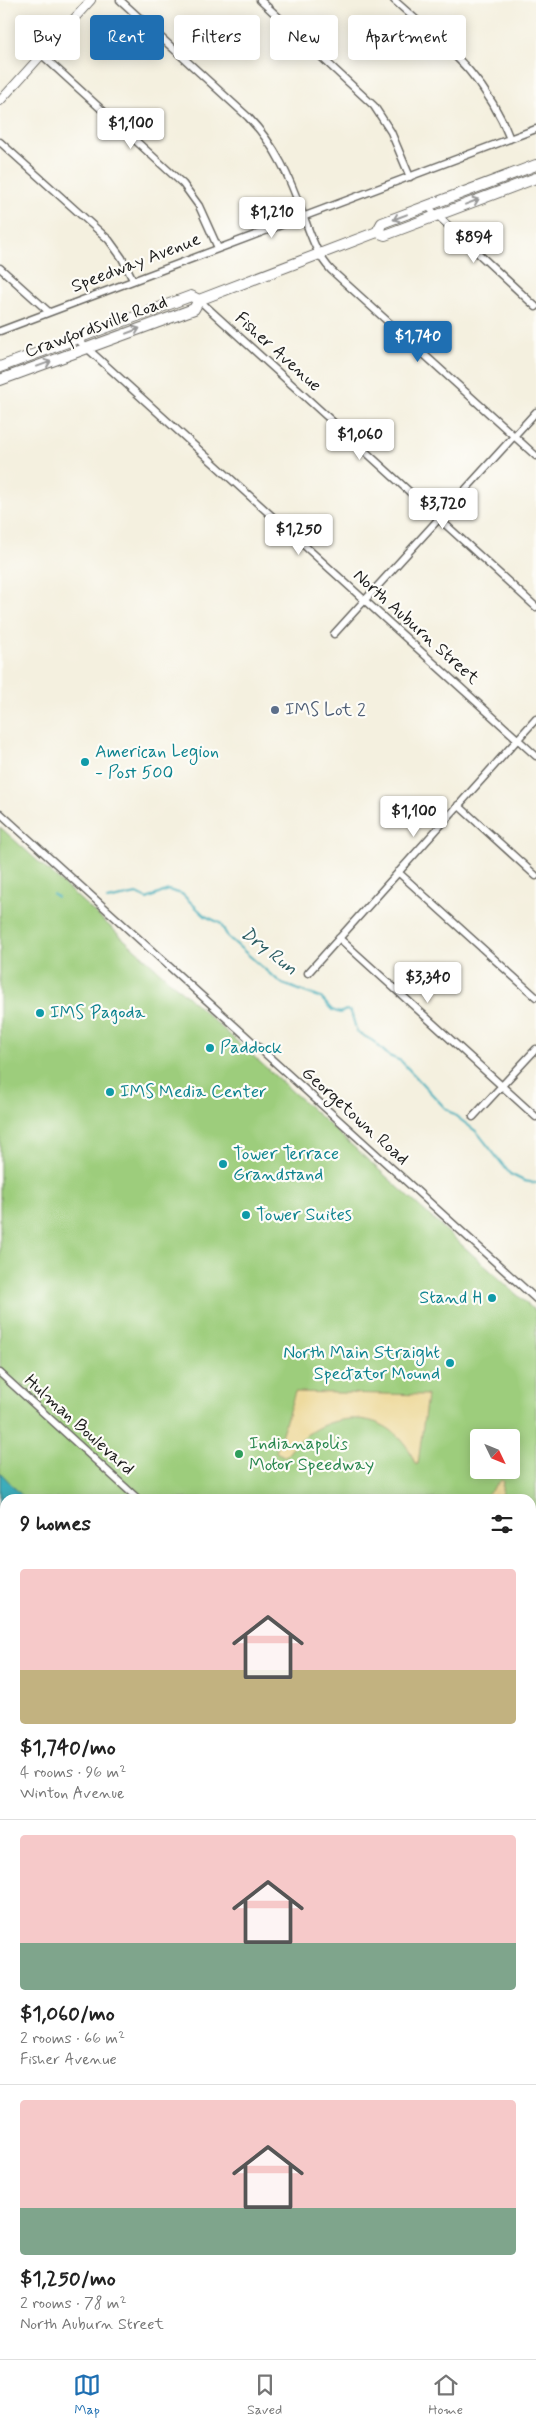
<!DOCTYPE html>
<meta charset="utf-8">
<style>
body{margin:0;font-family:Mynerve,sans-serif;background:#f2f2f2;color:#222;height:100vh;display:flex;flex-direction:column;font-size:19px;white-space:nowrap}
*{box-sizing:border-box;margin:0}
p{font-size:16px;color:#767676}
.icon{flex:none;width:28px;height:28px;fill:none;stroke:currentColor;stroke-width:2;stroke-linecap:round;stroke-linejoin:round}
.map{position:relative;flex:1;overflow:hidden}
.side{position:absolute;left:0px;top:1494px;width:536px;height:866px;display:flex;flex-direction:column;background:#fff;border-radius:15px 15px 0 0;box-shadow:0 2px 12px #0003}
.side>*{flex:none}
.guide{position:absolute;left:15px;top:15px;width:506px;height:45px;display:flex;gap:10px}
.needle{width:32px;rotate:133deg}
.controls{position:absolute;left:470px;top:1429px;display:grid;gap:10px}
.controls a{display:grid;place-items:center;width:50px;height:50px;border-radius:5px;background:#fff;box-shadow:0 2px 12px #0003;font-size:25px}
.price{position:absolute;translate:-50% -42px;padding:0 11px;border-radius:5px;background:#fff;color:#222;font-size:16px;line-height:32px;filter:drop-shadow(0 1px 2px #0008)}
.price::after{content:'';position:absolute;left:50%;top:30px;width:15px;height:11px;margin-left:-8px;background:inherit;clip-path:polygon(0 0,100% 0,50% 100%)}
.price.on{background:#1f6fb2;color:#fff}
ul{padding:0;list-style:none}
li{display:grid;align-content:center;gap:10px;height:265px;padding:0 20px}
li+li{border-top:1px solid #e0e0e0}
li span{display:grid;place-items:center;height:155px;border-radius:5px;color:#555}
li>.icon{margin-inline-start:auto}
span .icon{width:90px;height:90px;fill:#fffc;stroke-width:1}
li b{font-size:21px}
h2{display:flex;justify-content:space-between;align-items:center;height:60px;padding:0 20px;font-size:21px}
.pill{padding:0 18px;border-radius:5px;background:#fff;box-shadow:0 2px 12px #0003;font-size:18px;line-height:45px}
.pill.on{background:#1f6fb2;color:#fff}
.dock{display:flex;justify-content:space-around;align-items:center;height:70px;border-top:1px solid #e0e0e0;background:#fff;font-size:14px;color:#767676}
.dock a{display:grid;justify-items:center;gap:2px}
.dock .on{color:#1f6fb2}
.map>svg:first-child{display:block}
</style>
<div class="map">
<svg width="536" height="2359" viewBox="0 0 536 2359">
<rect width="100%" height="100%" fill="#fdfcf7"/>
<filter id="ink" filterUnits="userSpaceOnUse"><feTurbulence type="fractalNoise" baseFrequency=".02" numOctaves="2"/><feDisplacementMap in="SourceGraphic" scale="10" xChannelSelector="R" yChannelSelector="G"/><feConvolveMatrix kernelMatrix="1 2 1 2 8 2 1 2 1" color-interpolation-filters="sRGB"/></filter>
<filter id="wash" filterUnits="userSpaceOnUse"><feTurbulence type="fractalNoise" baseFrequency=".0096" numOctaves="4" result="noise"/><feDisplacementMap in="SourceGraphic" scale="20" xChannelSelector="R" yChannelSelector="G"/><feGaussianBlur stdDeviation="1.12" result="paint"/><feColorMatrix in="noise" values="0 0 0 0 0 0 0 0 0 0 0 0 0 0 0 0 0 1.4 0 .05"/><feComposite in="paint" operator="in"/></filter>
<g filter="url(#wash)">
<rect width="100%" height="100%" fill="#f4f0df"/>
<path fill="#9dcd7b" stroke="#5c744c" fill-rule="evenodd" d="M0,827L536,1312V2052L531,2053V1499H5V1971L0,1967ZM479,1438H511V1470H479Z
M0,1968L5,1973V2355H161L158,2359H0Z"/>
<path fill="#eeda9e" stroke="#857b5d" d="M295,1392L427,1395L418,1464H415C394,1402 317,1408 286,1457L276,1452Z
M501,1480L503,1481L501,1499H483Z
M531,1779H536V1840L531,1836Z"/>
<path fill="#3eadbb" stroke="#2d646c" d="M0,1472L25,1499H5V1536L0,1532Z"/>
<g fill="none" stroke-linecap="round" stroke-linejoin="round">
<path stroke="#3eadbb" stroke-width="2" d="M53,894L57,897
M107,900L137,894L147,899L168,890L182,894L205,916L220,923L228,937L270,974L283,984L321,998L332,1010L340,1013L346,1010L351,1012L357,1032L373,1041L389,1056L401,1061L445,1108L477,1132L510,1174L524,1181L536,1183"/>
</g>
</g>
<g filter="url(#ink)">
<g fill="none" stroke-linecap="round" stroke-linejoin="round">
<g stroke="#686660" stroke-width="9">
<path id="minor" d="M120,0L248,117C276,146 290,178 303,215C311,235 316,254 331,270L536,456
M260,0L374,106L391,132L410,177
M394,0C444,45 485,74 510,139
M42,55L183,184L199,206L218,248
M0,142L109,240L122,258L133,280
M427,206L536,307
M0,268L49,312
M199,300L536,607
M0,331L536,129
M77,339L536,756
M334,634L536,412
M458,805L536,876
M0,813L536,1299
M398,872L536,997
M339,938L536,1117
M308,973L536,719
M473,1117L536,1049
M0,1373L138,1499
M531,1856L535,1860
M531,2180L536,2183
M531,2286L536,2290
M494,2355L498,2359
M241,2359L244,2355
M345,2359L348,2355
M448,2359L452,2355"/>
</g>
<g stroke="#686660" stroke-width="10">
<path id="tertiary" d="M0,101L91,0"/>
</g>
<g stroke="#686660" stroke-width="12">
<path id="primary" d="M377,232L385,235L536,178
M0,367L191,296L199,300
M0,380L194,309L199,300L377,232L382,223L536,165"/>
</g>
<use href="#minor" stroke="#fff" stroke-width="6"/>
<use href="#tertiary" stroke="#fff" stroke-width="8"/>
<use href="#primary" stroke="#fff" stroke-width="10"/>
</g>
<defs><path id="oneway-shaft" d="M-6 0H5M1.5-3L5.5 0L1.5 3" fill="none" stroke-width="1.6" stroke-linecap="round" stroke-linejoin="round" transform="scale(1.25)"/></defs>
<g stroke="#999">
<use href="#oneway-shaft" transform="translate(472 202) rotate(-21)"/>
<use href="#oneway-shaft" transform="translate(400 217) rotate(159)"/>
<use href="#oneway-shaft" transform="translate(133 331) rotate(-21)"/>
<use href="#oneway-shaft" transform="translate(44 364) rotate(-20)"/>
</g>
</g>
<circle fill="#5c6f8a" stroke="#fdfcf7" stroke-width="2" cx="275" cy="710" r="5"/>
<g fill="#0f9aa8" stroke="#fdfcf7" stroke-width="2">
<circle cx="85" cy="762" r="5"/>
<circle cx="40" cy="1013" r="5"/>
<circle cx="210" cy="1048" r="5"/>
<circle cx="110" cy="1092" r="5"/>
<circle cx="223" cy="1164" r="5"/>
<circle cx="246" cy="1215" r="5"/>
<circle cx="492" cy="1298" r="5"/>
<circle cx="450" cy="1363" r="5"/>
</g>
<circle fill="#2e9e5b" stroke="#fdfcf7" stroke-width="2" cx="239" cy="1454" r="5"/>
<g text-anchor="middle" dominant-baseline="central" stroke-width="4.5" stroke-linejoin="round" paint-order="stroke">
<g font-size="18" fill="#1c1c1c" stroke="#fdfcf7">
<text transform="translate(136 263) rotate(-21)">Speedway Avenue</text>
<text transform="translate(96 327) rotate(-20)">Crawfordsville Road</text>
<text transform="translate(278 352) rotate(42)">Fisher Avenue</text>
<text transform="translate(416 627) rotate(42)">North Auburn Street</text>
<text transform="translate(355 1116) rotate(42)">Georgetown Road</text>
<text transform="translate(79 1425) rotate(42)">Hulman Boulevard</text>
</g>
<g font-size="18" fill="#4e5e75" stroke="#fdfcf7" text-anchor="start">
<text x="285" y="710">IMS Lot 2</text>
</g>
<g font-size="18" fill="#0d838f" stroke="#fdfcf7" text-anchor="start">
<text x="95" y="752">American Legion<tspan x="95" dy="21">- Post 500</tspan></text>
<text x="50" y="1013">IMS Pagoda</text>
<text x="220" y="1048">Paddock</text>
<text x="120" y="1092">IMS Media Center</text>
<text x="233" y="1154">Tower Terrace<tspan x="233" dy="21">Grandstand</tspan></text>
<text x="256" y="1215">Tower Suites</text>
<text x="482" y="1298" text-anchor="end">Stand H</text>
<text x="440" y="1353" text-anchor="end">North Main Straight<tspan x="440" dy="21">Spectator Mound</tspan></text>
</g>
<g font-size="18" fill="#27864d" stroke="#fdfcf7" text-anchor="start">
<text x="249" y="1444">Indianapolis<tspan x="249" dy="21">Motor Speedway</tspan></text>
</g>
<g font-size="19" font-style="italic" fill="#2b5d64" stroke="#fdfcf7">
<text transform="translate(269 951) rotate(38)">Dry Run</text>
</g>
</g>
</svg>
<div class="controls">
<a><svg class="needle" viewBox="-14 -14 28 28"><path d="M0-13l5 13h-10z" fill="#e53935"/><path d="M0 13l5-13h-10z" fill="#767676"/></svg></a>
</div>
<b class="price" style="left:131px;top:150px">$1,100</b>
<b class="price" style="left:272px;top:239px">$1,210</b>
<b class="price" style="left:474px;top:264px">$894</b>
<b class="price on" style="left:418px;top:363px">$1,740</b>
<b class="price" style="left:360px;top:461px">$1,060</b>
<b class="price" style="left:443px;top:530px">$3,720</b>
<b class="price" style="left:299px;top:556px">$1,250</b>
<b class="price" style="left:414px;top:838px">$1,100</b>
<b class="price" style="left:428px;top:1004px">$3,340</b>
<div class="guide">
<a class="pill">Buy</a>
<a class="pill on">Rent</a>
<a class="pill">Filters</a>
<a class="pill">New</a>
<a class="pill">Apartment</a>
</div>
<section class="side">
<h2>9 homes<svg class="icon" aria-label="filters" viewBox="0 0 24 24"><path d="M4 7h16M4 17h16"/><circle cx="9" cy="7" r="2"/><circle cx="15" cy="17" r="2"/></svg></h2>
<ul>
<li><span style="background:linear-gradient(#f6c9c9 65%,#c2b280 0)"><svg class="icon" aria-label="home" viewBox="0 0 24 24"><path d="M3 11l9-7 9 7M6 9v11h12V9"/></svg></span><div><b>$1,740/mo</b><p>4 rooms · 96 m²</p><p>Winton Avenue</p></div></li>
<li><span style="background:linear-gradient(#f6c9c9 70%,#7fa58c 0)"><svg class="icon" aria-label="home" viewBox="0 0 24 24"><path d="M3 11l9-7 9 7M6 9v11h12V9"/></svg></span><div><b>$1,060/mo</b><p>2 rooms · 66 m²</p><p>Fisher Avenue</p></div></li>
<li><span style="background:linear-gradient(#f6c9c9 70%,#7fa58c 0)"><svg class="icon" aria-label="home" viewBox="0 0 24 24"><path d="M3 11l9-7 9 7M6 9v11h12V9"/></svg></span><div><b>$1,250/mo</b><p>2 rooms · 78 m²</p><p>North Auburn Street</p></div></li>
</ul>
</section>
</div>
<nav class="dock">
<a class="on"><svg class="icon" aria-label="map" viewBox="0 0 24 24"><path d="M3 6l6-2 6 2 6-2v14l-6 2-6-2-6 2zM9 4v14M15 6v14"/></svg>Map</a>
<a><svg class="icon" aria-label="saved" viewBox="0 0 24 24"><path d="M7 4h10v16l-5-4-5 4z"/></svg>Saved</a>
<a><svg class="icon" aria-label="home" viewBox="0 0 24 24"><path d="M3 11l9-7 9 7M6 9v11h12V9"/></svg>Home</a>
</nav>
